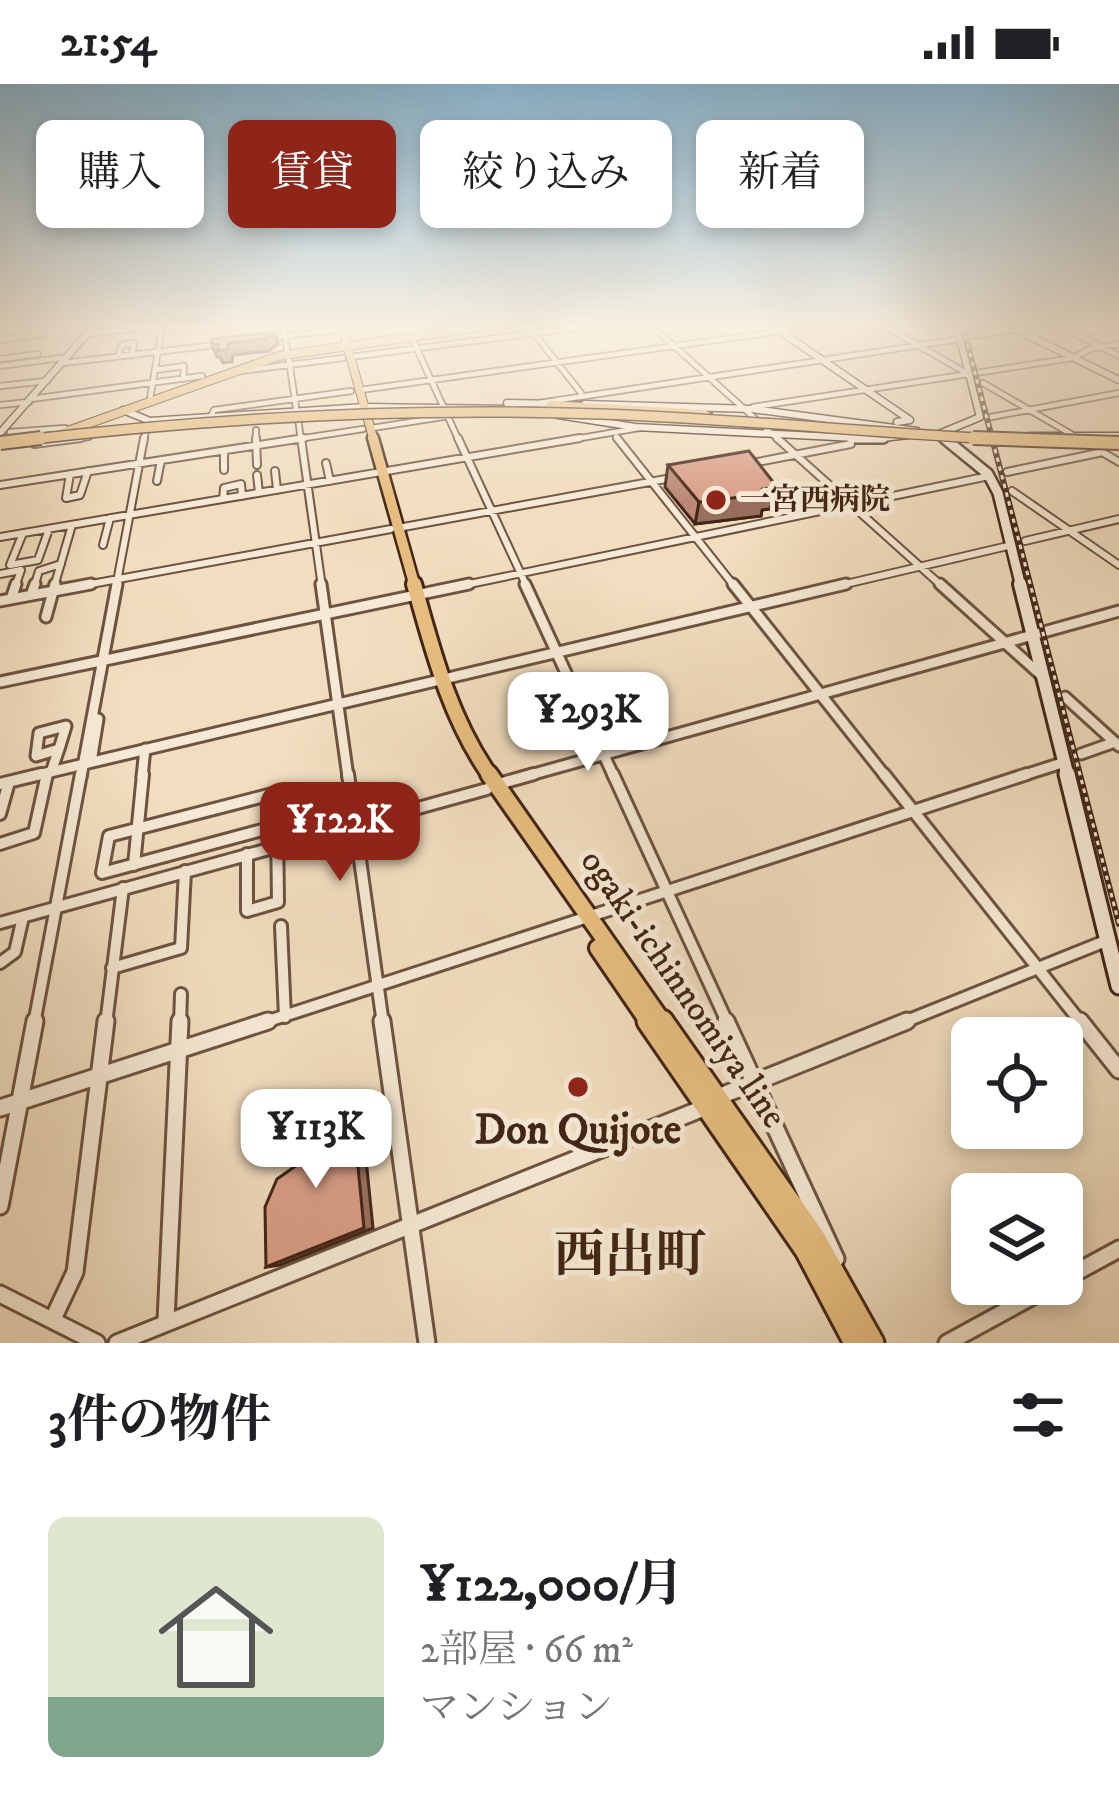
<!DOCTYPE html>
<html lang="ja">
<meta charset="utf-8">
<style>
body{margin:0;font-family:"IM FELL DW Pica","Noto Serif JP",serif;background:#f6f6f6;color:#202124;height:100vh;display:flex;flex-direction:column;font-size:45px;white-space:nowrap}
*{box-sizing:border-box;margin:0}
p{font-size:39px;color:#757577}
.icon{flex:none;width:66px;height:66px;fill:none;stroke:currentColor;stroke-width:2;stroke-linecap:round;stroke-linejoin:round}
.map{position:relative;height:1259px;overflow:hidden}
.panel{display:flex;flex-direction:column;background:#fff;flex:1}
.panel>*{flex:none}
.banner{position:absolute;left:36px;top:36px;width:1047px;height:108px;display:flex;gap:24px}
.tools{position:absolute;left:951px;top:933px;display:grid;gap:24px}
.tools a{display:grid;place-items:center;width:132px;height:132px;border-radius:18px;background:#fff;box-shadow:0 6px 18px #0003;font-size:60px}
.price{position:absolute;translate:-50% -102px;padding:0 27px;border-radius:24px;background:#fff;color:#222;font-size:39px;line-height:78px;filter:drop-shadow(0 3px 6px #0008)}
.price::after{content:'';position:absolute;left:50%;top:72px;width:36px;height:27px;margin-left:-18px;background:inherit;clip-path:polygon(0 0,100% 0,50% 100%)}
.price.current{background:#8f2418;color:#fff}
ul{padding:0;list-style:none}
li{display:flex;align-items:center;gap:36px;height:300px;padding:0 48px}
li span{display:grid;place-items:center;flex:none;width:336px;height:240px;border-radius:18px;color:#555}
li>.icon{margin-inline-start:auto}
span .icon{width:144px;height:144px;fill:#fffc;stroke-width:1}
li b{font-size:51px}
h2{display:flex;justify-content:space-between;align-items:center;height:144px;padding:0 48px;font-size:51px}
.pill{padding:0 42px;border-radius:18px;background:#fff;box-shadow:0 6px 18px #0003;font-size:42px;line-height:108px}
.pill.current{background:#8f2418;color:#fff}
.status{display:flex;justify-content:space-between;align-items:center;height:84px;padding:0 60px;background:#fff;direction:ltr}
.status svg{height:33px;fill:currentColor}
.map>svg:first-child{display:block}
</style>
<div class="status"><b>21:54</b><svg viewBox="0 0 49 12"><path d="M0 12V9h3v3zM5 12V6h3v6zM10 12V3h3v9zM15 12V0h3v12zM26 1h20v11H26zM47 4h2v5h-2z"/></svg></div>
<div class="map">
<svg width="1119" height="1259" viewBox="0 0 1119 1259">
<rect width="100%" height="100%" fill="#f1ddbf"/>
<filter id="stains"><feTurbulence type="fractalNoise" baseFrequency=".00167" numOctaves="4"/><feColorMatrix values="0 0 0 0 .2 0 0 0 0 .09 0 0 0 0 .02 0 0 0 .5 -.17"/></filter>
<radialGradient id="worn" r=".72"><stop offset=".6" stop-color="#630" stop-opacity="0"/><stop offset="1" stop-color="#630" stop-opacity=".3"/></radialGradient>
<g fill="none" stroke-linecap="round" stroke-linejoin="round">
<path stroke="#ceb89d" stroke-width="4.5" stroke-dasharray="4.5 3" stroke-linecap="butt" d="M599,332L616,353"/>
<g stroke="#6d5340" stroke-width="8">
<path id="street-far4" d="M284,243L287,266
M529,243L581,309
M653,243L780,357
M886,243L970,291
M1062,243L1119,272
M342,245L360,243
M87,250L149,243
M1080,250L1114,243
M411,252L459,357
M970,252L1031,243
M269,254L335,246
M0,256L44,250
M118,272L122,261L134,259L132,271
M350,273L582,243
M0,275L38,270
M289,276L296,324
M63,279L223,260
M0,282L68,273
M155,286L184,282L183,295
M241,287L343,274
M983,299L1071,350
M0,302L47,297
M360,306L810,243
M31,315L202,292
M150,315L162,243
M539,319L961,255
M0,321L29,318
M753,323L1073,274L1090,265L1119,260
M212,330L214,326L351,307
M991,333L1119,309
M298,334L301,357
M372,344L449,332
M256,346V357
M10,348L65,344
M616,353L619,357
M57,357L89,353
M144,357L146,346
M285,357L363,345
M563,357L645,343
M851,357L852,346"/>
</g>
<g stroke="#6d5340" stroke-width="10">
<path id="street-far3" d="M256,354L257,381
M301,354L322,503
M458,354L527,503
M617,354L735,503
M777,354L943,503
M34,360L81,354
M224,367V386
M1102,368L1119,378
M326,379L330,397
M747,380L851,360V354
M275,387L277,406
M1007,388L1103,368
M70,390L66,414L80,411L88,387
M257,391L259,409
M157,397L161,376
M0,401L304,354
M1012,407L1119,481
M223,415L224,404L241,400L242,412
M398,444L677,393
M23,449L10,481L38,476L49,445
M0,453L580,354
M1025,457L1119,435
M103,461L110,434
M0,490L21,486L15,503
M34,503L39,487L61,480
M54,503L72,441
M75,503L391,445
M116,503L144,354
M455,503L989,392
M833,503L1012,461"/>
</g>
<g stroke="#6d5340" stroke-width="15">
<path id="street-far2" d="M321,500L348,693
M525,500L614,693
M733,500L886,693
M940,500L1042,592
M31,511L35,500
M11,515L16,500
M0,517L91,500
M46,533L55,500
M0,598L469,500
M1065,613L1119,662
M66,642L59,665L36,672L39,649Z
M1081,670L1115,658
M91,678L98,635
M51,688L59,665
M29,693L846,500
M81,693L117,500
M142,693L145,665
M523,693L1119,527
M1018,693L1065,678"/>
</g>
<g stroke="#6d5340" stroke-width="16">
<path id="street-far1" d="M348,690L383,940
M613,690L728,940
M884,690L1082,940
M0,700L41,690
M495,701L534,690
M276,709L277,742L102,789L109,752Z
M0,730L9,698
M0,760L34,749L47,690
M247,770V827L278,818L277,742
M134,781L143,690
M0,839L487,705
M281,842L285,933
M0,879L15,868L23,833
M112,884L181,864L185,787
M34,940L81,690
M106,940L123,804
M180,940L181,910
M259,940L1027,690
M899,940L1108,856"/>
</g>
<g stroke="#6d5340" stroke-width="21">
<path id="street" d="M382,937L427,1259
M726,937L836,1175
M1080,937L1119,986
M718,1013L907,937
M0,1024L268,937
M0,1122L35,937
M1062,1196L1119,1165
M0,1210L97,1259
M53,1235L75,1188L106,937
M166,1236L180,937
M117,1259L706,1023
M947,1259L1055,1200"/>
</g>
<g stroke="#412516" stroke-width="9">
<path id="secondary-far3" d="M774,243L910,336L897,338
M1011,243L1119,296
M507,319L559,320
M585,320L752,325L917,347
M123,326L150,337L365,323L514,325
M558,331L635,343L875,355L908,351
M0,349L93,243
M939,350L948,357
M939,350L980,333L957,243
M1030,352H1119"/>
</g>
<g stroke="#412516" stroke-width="14">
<path id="secondary-far2" d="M856,354H883
M944,354L988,390L998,409L1021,503"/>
</g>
<g stroke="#412516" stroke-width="18">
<path id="secondary-far1" d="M1020,500L1068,693"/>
</g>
<g stroke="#412516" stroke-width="21">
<path id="secondary" d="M1067,690L1119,902"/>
</g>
<g stroke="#412516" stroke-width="10">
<path id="primary-far4" d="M342,243L374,357
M59,350L279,272L481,243"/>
</g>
<g stroke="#412516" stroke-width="15">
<path id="primary-far3" d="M373,354L415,503"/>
</g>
<g stroke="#412516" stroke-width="20">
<path id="primary-far2" d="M414,500C433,568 450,635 491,693"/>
</g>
<g stroke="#412516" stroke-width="22">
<path id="primary-far1" d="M489,690L664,940
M598,864L650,940"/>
</g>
<g stroke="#412516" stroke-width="27">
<path id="primary" d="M648,937L806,1166L855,1259
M662,937L813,1152L873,1259"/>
</g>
<g stroke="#412516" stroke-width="6">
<path id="highway" d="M551,317L705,326L710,329L705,332L548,322L546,320Z"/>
</g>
<use href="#street-far4" stroke="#f6e9d5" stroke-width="4.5"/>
<use href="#street-far3" stroke="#f6e9d5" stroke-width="6"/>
<use href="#street-far2" stroke="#f6e9d5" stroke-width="9"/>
<use href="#street-far1" stroke="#f6e9d5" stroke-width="10"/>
<use href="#street" stroke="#f6e9d5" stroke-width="15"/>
<use href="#secondary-far3" stroke="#f6e9d5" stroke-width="6"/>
<use href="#secondary-far2" stroke="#f6e9d5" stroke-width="9"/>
<use href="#secondary-far1" stroke="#f6e9d5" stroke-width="12"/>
<use href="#secondary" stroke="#f6e9d5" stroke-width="15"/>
<use href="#primary-far4" stroke="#e8be80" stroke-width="8"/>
<use href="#primary-far3" stroke="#e8be80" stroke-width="10"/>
<use href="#primary-far2" stroke="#e8be80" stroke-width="14"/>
<use href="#primary-far1" stroke="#e8be80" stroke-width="16"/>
<use href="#primary" stroke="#e8be80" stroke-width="21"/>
<use href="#highway" fill="#e8be80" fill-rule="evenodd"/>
<g stroke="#412516" stroke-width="6">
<path id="rail" d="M963,243L1119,840"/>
</g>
<use href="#rail" stroke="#f6e9d5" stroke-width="3" stroke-dasharray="4.5" stroke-linecap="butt"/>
<g stroke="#412516" stroke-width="12" stroke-linecap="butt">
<path id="highway-bridge-far1" d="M16,357C210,334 405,323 600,330C746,335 891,351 1037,357"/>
</g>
<g stroke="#412516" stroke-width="16" stroke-linecap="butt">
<path id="highway-bridge" d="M973,354L1119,359
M0,359L41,354"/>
</g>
<use href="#highway-bridge-far1" stroke="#e8be80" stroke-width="9"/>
<use href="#highway-bridge" stroke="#e8be80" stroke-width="12"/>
</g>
<path fill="#bb8874" stroke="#412516" stroke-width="3" d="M668,381L777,403L770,425L762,426L761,432L695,440L665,403Z"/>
<path fill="#986f5e" stroke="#412516" stroke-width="3" d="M274,248L278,260L269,267L233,271L232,278L223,279L220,273H217L212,261Z
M777,403L770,425L762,426L761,432L695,440L699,418Z
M352,1022L361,1026L373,1144L280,1181L266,1183Z"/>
<path fill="#d99e87" stroke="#412516" stroke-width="3" d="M274,248L265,255L228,259V265L218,267V260L212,261V255Z
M749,367L777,403L763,405L767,410L699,418L668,381Z
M352,1022L364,1144L266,1183L265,1123L277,1095L300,1079L298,1042Z"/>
<linearGradient id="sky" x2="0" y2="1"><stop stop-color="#89b7d4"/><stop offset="0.58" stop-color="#f9f0e2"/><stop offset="1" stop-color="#f9f0e2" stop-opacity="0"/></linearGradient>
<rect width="1119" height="419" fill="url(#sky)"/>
<g fill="#8f2418" stroke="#f6e9d5" stroke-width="4.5">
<circle cx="716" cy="416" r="12"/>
<circle cx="578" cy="1003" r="12"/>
</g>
<g text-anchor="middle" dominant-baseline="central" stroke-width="10" stroke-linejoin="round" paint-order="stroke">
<g font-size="30" font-weight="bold" fill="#412516" stroke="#f6e9d5" text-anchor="start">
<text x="740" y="416">一宮西病院</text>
</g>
<g font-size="36" fill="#412516" stroke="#f6e9d5">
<text transform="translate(683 905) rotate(55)">ogaki-ichinnomiya line</text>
</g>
<g font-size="42" font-weight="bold" fill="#412516" stroke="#f6e9d5">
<text x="578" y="1047">Don Quijote</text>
</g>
<g font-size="51" font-weight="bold" fill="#412516" stroke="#f6e9d5">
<text x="630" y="1172">西出町</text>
</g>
</g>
<rect width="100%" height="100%" filter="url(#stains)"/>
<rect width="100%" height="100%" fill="url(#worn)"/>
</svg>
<div class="tools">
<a><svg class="icon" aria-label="locate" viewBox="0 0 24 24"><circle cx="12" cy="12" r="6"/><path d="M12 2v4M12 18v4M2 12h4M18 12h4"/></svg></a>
<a><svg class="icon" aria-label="layers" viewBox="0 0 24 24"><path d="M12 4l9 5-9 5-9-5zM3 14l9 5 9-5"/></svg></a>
</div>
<b class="price" style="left:588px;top:690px">¥293K</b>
<b class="price current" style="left:340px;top:800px">¥122K</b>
<b class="price" style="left:316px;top:1107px">¥113K</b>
<div class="banner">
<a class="pill">購入</a>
<a class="pill current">賃貸</a>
<a class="pill">絞り込み</a>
<a class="pill">新着</a>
</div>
</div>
<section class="panel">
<h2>3件の物件<svg class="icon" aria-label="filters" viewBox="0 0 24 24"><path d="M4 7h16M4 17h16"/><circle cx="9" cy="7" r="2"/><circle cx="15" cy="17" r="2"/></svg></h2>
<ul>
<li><span style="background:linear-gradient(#dfe7d0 75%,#7fa58c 0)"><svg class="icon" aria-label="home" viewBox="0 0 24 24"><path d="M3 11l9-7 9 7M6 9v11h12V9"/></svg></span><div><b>¥122,000/月</b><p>2部屋 · 66 m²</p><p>マンション</p></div></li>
</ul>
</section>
